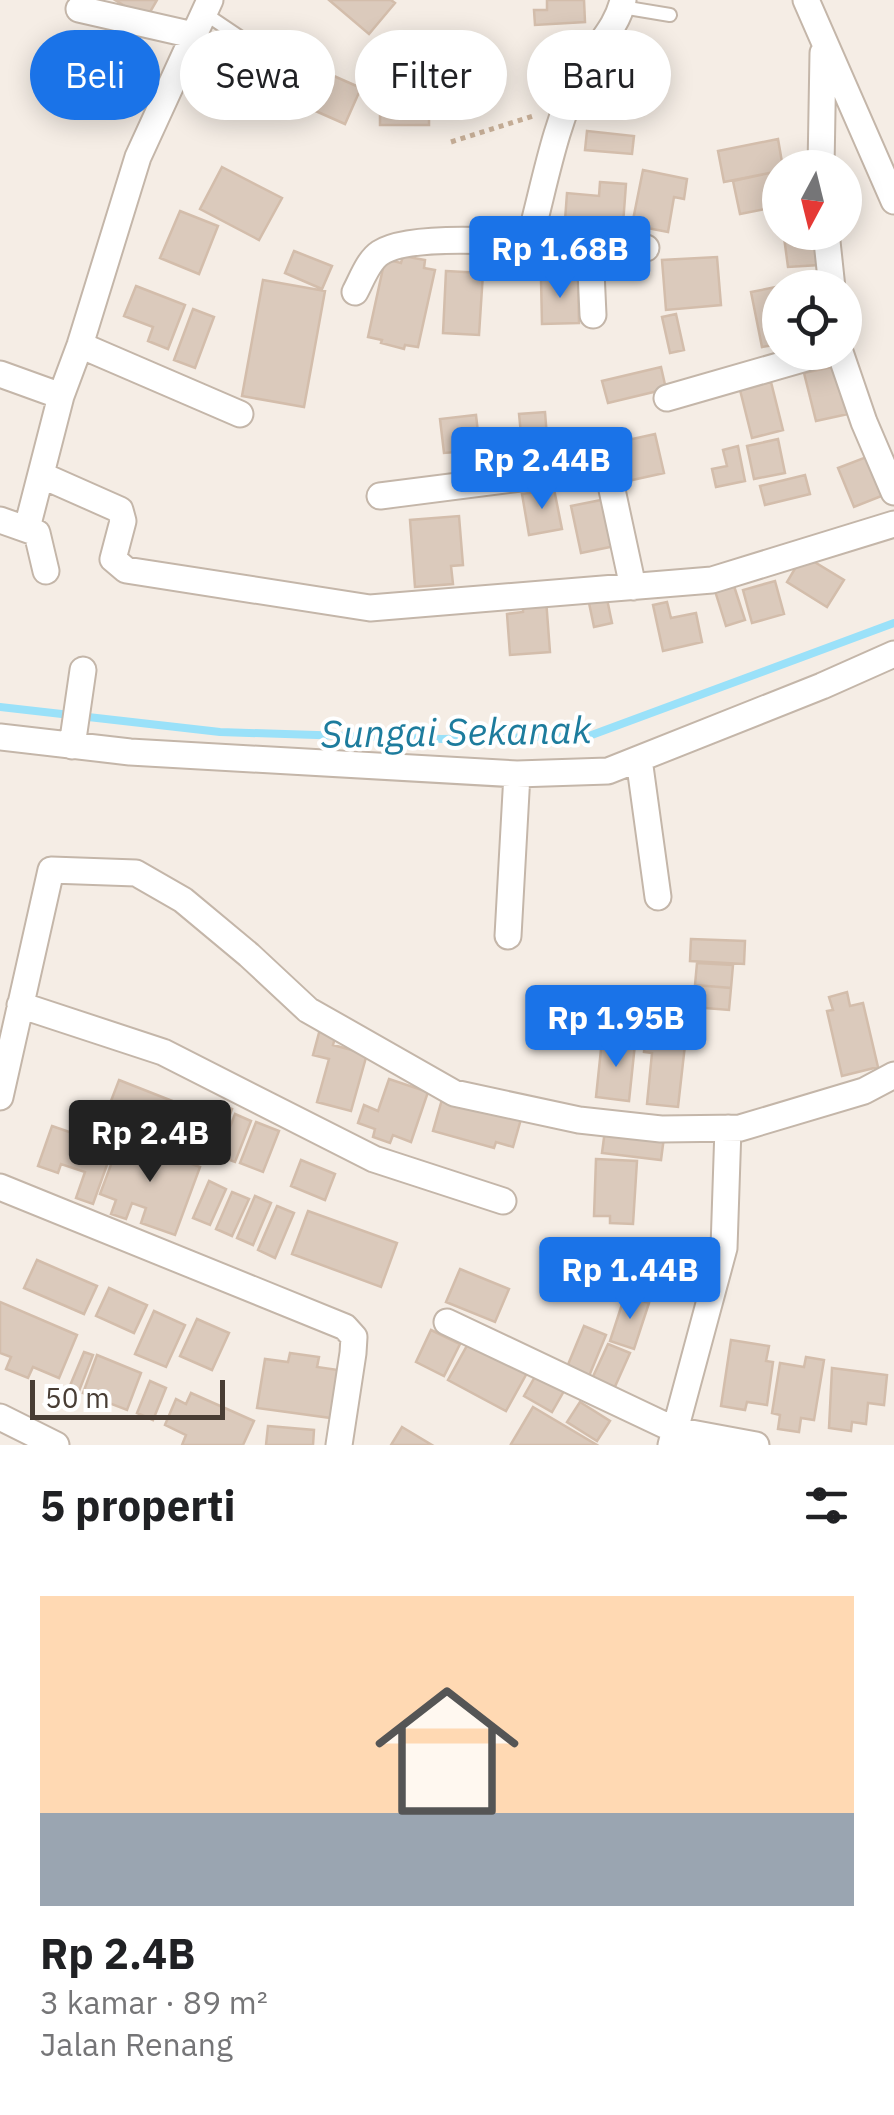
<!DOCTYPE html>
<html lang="id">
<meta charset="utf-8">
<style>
body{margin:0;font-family:"IBM Plex Sans",sans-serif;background:#f2f2f2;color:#202124;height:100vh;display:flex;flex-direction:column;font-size:38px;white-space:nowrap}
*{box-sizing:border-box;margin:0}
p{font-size:32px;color:#757577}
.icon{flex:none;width:55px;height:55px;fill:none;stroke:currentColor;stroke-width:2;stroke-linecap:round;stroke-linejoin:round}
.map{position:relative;height:1445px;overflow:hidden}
.side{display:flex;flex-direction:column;background:#fff;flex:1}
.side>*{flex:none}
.hud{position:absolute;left:30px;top:30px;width:835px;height:90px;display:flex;gap:20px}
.needle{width:65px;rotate:187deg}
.buttons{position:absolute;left:762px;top:150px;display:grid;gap:20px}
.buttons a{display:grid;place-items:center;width:100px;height:100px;border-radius:50%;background:#fff;box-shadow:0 5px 25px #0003;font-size:50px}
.scale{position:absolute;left:30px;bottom:25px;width:195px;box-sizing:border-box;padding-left:10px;border:5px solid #483d34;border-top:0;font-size:28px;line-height:35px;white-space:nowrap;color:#483d34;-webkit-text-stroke:8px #fff;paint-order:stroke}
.price{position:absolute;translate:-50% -85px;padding:0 22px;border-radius:10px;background:#1a73e8;color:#fff;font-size:32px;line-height:65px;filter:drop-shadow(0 2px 5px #0008)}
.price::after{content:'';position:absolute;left:50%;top:60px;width:30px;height:22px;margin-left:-15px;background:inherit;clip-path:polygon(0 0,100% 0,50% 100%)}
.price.on{background:#222;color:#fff}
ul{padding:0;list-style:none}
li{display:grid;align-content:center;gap:20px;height:530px;padding:0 40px}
li span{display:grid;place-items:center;height:310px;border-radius:0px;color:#555}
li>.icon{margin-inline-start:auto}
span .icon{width:180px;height:180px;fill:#fffc;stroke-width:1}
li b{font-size:42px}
h2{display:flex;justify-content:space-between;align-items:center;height:120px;padding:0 40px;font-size:42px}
.tag{padding:0 35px;border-radius:45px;background:#fff;box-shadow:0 5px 25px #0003;font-size:35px;line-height:90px}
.tag.on{background:#1a73e8;color:#fff}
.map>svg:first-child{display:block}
</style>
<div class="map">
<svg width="894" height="1445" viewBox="0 0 894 1445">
<rect width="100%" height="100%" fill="#f5ede5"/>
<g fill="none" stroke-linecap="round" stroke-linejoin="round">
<path stroke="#9ae1f9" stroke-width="8" d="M0,707L220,732L442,739L589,736L894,623"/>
</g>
<path fill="#dbcabc" stroke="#d3bdab" stroke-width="2.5" d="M115,0H157L146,19Z
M329,0H391L395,3L369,34Z
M547,0H584L585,22L535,25L534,10H547Z
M113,47L126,94L80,106L68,59Z
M609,68L646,70L643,115L607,113Z
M318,69L361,88L345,124L302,105Z
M380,92H429V125H380Z
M587,131L634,136L632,154L585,150Z
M778,139L783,168L780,171L724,182L718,151Z
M222,167L282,198L259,240L200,209Z
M643,170L687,179L684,199L674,197L668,232L632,225Z
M778,171L780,206L740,214L733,181Z
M600,182L626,184L622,238L564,234L567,193L599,196Z
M180,211L218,226L199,274L160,258Z
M816,233L819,265L788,267L784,237Z
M294,251L332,266L322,289L285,273Z
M403,256L425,260L424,268L435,270L418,347L405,345L404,349L381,343L382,340L368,337L385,259L401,263Z
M717,257L721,305L666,310L662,260Z
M446,271L483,273L479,335L443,333Z
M578,277L579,323L542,324L541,279Z
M263,280L325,291L304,407L242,396Z
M136,286L185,305L168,349L148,341L153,327L124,316Z
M776,287L780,309V344L762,347L751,292Z
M193,309L214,317L195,368L174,360Z
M676,314L684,350L670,353L662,317Z
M836,366L848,414L816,421L804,373Z
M661,367L666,389L608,403L602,381Z
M771,382L783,430L752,438L740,390Z
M545,412L549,462L524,464L519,414Z
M476,415L480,450L444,453L440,419Z
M655,434L664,473L628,481L619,442Z
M778,439L785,473L754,479L747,446Z
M738,446L745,481L716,487L712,469L727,466L723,450Z
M869,456L884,495L854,507L838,468Z
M805,475L810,494L765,505L760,486Z
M554,489L562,529L529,535L522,494Z
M606,499L615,546L581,553L571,506Z
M459,516L463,565L451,566L453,584L415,587L410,520Z
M803,555L844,580L827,607L787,582Z
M775,581L784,614L752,623L743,590Z
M734,586L745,620L726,626L715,591Z
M546,599L550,652L510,655L507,614L523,612V601Z
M607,599L612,623L594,627L589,603Z
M667,602L671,618L696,613L702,642L663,651L653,605Z
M691,939L745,941L744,964L690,961Z
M697,963L733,965L731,988L695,985Z
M695,985L731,988L729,1010L693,1007Z
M847,992L850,1006L863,1003L878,1067L842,1076L827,1011L833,1010L829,997Z
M561,1017L600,1021L597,1042L559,1039Z
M320,1029L336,1034L333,1045L367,1054L351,1111L317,1102L329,1059L313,1055Z
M646,1032L686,1036L678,1107L647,1104L652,1053L644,1052Z
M602,1040L635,1044L629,1101L596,1097Z
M389,1079L428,1092L411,1142L393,1135L390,1143L373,1137L375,1129L358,1123L364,1105L378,1111Z
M119,1080L175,1102L162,1136L106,1114Z
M443,1096L521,1119L513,1147L496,1142L494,1148L433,1131Z
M213,1102L232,1109L217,1149L198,1142Z
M235,1114L251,1121L235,1162L219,1156Z
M256,1122L279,1131L263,1172L240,1163Z
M52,1126L104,1144L98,1159L108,1162L93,1204L76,1198L85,1172L61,1164L58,1173L38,1166Z
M605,1130L664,1137L661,1160L602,1153Z
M121,1138L200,1167L175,1235L141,1223L146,1208L132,1203L126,1219L111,1214L116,1200L100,1194Z
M596,1159L637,1161L633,1224L610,1223V1216H594Z
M301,1160L335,1174L325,1200L291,1186Z
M209,1181L226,1189L210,1225L193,1218Z
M232,1192L249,1199L232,1236L216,1229Z
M255,1196L271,1203L253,1245L237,1238Z
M277,1206L294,1213L275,1258L258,1250Z
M308,1211L397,1243L381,1287L292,1254Z
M37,1260L97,1286L84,1314L24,1288Z
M460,1269L509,1289L495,1322L446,1302Z
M109,1288L147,1305L134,1333L96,1316Z
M625,1295L649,1303L634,1349L610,1341Z
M0,1302L77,1335L59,1378L33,1367L28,1378L6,1369L11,1357L0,1353Z
M154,1311L185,1325L166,1367L135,1354Z
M197,1319L229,1333L212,1370L180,1356Z
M584,1326L606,1335L589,1376L567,1367Z
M431,1330L460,1344L444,1376L416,1362Z
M731,1340L769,1346L766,1361L773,1362L767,1405L747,1402L745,1410L721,1406Z
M469,1342L527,1373L506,1411L448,1380Z
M608,1344L630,1353L613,1391L591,1381Z
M84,1352L93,1355L79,1391L69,1388Z
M290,1353L319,1357L317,1367L338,1370L331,1418L257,1408L265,1359L288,1362Z
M97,1355L141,1373L127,1410L83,1393Z
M806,1357L824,1360L814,1420L801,1418L799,1432L778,1429L780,1415L772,1413L780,1363L804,1367Z
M832,1368L887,1375L884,1405L868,1403L866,1424L852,1422L851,1431L829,1428Z
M536,1375L564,1391L552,1412L524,1396Z
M150,1381L166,1388L153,1420L137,1413Z
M191,1393L254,1421L243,1445H182L186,1435L165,1425L176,1399L186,1404Z
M580,1402L610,1421L597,1441L567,1422Z
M533,1407L597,1445H514L511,1444Z
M268,1426L314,1430L313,1445H266Z
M402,1427L432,1445H391Z"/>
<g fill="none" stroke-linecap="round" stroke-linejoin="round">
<g stroke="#c4b6a9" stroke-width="16">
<path id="service" d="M622,7L670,15
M204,13L280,64"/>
</g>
<g stroke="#c4b6a9" stroke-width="29">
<path id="minor" d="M806,0L894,201
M79,9L193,35
M821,168L823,53
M826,232L832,288
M529,242C544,188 554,126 580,75C593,49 617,29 623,0
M590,249L646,248
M355,292C362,279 368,261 380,253C414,230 548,244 590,249L593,315
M80,345L240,414
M840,352L864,422L894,492
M0,374L61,396
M667,398L827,352
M41,475L120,510L123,521L113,559L126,570L370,608L712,580L894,524
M380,496L584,470L599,472L611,485L633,587
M0,520L37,533L46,571
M27,528L61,396L80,345L138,157L210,0
M0,737L130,752L517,774L608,771L822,686L894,654
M72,746L83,670
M639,759L658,897
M508,936L517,774
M20,1005L163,1052L374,1159L503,1201
M0,1097L51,870L136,873L183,900L249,955L308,1010L454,1093L579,1120L661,1129L740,1128L864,1091L894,1075
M0,1187L345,1327L354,1337L353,1353L339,1445
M447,1322L675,1430L756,1445
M0,1417L56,1445
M671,1445L724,1248L728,1128"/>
</g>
<path stroke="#c5ad96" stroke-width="5" stroke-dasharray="5 5" stroke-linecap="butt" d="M451,142L536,115"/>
<use href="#service" stroke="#fff" stroke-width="12"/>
<use href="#minor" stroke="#fff" stroke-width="25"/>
</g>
<g text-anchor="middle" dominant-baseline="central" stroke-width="8" stroke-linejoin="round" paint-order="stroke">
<g font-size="38" font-style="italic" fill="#1d7c9d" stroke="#fff">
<text transform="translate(456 731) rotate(-1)">Sungai Sekanak</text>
</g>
</g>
</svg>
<div class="buttons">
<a><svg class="needle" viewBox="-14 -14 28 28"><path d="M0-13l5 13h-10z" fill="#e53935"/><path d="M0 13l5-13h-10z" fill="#757577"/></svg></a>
<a><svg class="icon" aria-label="locate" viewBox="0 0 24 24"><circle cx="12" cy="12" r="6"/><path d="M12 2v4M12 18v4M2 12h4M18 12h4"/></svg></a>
</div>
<div class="scale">50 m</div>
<b class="price" style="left:560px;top:301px">Rp 1.68B</b>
<b class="price" style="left:542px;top:512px">Rp 2.44B</b>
<b class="price" style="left:616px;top:1070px">Rp 1.95B</b>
<b class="price on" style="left:150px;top:1185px">Rp 2.4B</b>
<b class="price" style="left:630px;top:1322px">Rp 1.44B</b>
<div class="hud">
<a class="tag on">Beli</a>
<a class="tag">Sewa</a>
<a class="tag">Filter</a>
<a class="tag">Baru</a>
</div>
</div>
<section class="side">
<h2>5 properti<svg class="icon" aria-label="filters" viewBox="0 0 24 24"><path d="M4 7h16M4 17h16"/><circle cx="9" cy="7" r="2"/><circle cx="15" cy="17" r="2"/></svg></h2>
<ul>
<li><span style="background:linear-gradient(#ffd9b3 70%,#9aa5b1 0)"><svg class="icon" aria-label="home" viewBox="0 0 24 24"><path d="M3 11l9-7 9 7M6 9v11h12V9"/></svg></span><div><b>Rp 2.4B</b><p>3 kamar · 89 m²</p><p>Jalan Renang</p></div></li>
</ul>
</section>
